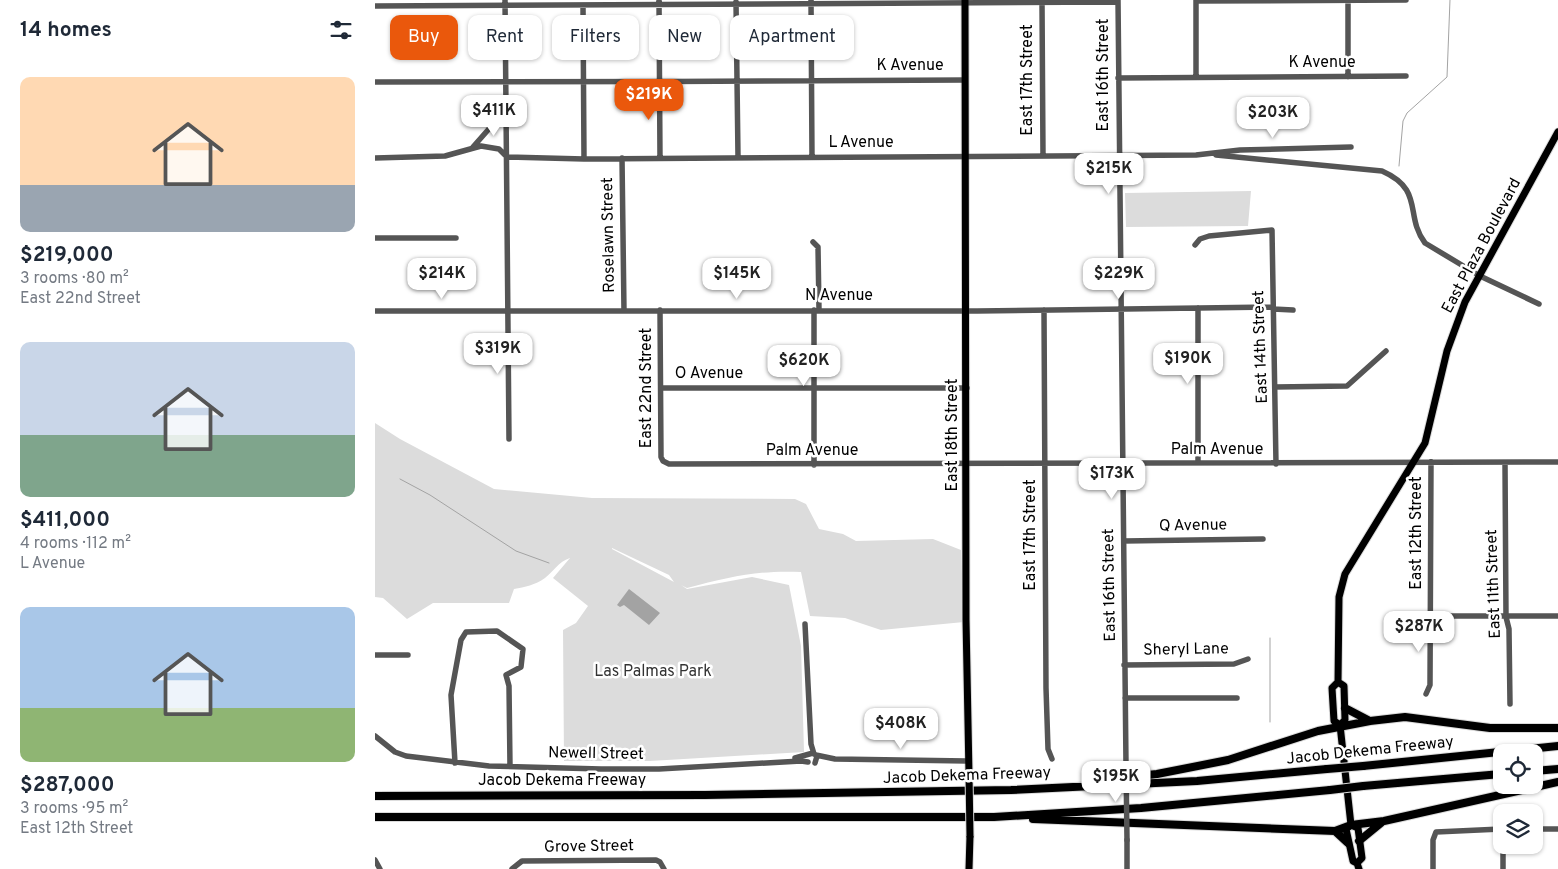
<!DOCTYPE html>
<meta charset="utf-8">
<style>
body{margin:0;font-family:Overpass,sans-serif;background:#f6f6f7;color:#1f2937;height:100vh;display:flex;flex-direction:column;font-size:19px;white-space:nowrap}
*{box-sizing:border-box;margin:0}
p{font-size:16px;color:#747a83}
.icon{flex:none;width:28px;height:28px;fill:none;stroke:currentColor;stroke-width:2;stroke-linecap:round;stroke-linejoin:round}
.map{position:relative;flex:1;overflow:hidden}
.panel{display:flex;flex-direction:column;background:#fff;width:375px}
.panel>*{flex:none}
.guide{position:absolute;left:15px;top:15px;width:475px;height:45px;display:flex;gap:10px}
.tools{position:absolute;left:1118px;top:744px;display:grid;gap:10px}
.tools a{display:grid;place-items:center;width:50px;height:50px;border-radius:10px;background:#fff;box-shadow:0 1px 4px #0004;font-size:25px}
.price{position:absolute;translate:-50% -42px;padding:0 11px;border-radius:10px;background:#fff;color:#222;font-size:16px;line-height:32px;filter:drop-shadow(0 1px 2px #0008)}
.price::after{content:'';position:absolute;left:50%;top:30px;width:15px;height:11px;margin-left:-8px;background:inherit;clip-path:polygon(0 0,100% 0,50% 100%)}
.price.selected{background:#ea580c;color:#fff}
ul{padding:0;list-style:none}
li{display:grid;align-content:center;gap:10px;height:265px;padding:0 20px}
li span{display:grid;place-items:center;height:155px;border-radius:10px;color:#555}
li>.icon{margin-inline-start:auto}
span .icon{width:90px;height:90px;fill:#fffc;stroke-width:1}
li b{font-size:21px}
h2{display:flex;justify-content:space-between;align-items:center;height:60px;padding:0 20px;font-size:21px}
.chip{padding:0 18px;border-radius:10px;background:#fff;box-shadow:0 1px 4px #0004;font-size:18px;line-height:45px}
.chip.selected{background:#ea580c;color:#fff}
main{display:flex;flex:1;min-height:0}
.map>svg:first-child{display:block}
</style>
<main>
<section class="panel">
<h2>14 homes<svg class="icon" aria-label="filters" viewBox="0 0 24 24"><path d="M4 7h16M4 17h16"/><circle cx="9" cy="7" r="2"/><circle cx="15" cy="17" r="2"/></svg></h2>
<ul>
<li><span style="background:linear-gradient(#ffd9b3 70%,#9aa5b1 0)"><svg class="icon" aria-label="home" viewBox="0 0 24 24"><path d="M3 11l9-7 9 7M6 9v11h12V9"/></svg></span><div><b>$219,000</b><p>3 rooms · 80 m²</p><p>East 22nd Street</p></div></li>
<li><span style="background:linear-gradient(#c9d6e8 60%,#7fa58c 0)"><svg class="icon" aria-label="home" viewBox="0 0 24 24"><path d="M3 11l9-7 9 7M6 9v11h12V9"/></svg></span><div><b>$411,000</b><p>4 rooms · 112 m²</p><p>L Avenue</p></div></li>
<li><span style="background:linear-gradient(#a9c7e8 65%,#8fb573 0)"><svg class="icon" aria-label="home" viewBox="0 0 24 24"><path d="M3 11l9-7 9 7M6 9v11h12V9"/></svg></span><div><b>$287,000</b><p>3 rooms · 95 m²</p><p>East 12th Street</p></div></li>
</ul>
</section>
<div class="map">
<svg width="1183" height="869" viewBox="0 0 1183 869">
<rect width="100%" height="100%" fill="#fff"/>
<path fill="#dcdcdc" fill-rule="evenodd" d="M876,191L873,226L751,227L750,193Z
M0,423L25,439L119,489L217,498L420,499L431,504L444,529L468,534L481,541L558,539L586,550L589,622L506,630L470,618L435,616L426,572C382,570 355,577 312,588L306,585L312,589L377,577L414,585L426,646L429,752L275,761H189L188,630L201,623L213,606L178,578L195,558C183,562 179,571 170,578C160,585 150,587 139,589L134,603H58L32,619L8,598L0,597ZM237,548L294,575L299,582L237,549Z"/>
<path fill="#a3a3a3" d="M254,589L285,613L274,625L249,605L245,607L242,605Z"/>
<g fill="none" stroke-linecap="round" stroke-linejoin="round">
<path stroke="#a3a3a3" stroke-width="1" d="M1024,166L1028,121L1032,113L1072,77L1075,0
M25,479L55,495L141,551L174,563
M895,722V638"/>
<g stroke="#dbdbdb" stroke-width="9">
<path id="major" d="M590,0L591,620L594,774
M963,682L969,686L970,720L965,725L976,825L971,829L978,861L982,863L984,869
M965,725L959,721L957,688L963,682L964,597L970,574L1050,443L1072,351L1090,302L1183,132
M976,825L983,828L987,858L982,863
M594,869L595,836"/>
</g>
<g stroke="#dbdbdb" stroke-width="10">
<path id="highway" d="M970,708L993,720
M988,766L1183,746
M1159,771L1183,769
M715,781L782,774L853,760L943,731L995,721L1030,717L1115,728H1183
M988,786L1126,774
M0,796L330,795L636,790L822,781L952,769
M0,817H619L766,808L955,790
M658,819L960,831L976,825L1009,821L1183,782
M960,831L973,843
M984,841L1006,823"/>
</g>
<path stroke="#555" stroke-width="5.5" d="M130,0L134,439
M284,0L285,158
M436,0L437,157
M743,0L751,765
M821,0V76
M821,1L1031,0
M361,2L363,157
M667,3L668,156
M0,6L743,2
M208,6L209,159
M973,77V0
M743,78L1031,76
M0,82C197,82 393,81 590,80
M98,147L120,122L130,100
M841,155L1007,171C1050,190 1029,215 1050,243L1105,276L1164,304
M0,158L70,156L106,146L124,149L132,157L209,159L821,155L865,150L976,147
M247,158L249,311
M0,238H81
M438,242L443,247L444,310
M820,245L825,239L834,236L897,230L901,464
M823,308V463
M898,309L918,310
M285,310L286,457L288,461L294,464L1183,462
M439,310V465
M669,310L671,688L673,749L677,759
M0,311H602L897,307
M900,387L972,386L1011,351
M286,388H592
M1130,463L1131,617L1134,629L1135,704
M749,541L888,539
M1055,616H1183
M430,624L436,744L439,754
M0,655H33
M749,665L859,664L873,659
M1051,694L1055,685L1056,462
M750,698H862
M0,736L20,752L31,756L114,766L226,769H284L426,761L433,762
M441,755L460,759L592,761
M420,758L438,753L442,756L440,763
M80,763L76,695L86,640L91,632L122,631L148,649L146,667L131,675L134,686L135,766
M1159,829H1183
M752,840V869
M1128,845V869
M0,860L5,869
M137,869L147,861L281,860L285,862L289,869
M1058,869V840L1061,832L1126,829"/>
<use href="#major" stroke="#000" stroke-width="7"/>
<use href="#highway" stroke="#000" stroke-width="8"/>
<g stroke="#dbdbdb" stroke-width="9" stroke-linecap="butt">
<path id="major-bridge" d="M594,774L595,836"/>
</g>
<g stroke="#dbdbdb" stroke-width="10" stroke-linecap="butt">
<path id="highway-bridge" d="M952,769L988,766
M955,790L988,786"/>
</g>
<path stroke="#555" stroke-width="5.5" d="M751,765L752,840"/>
<use href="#major-bridge" stroke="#000" stroke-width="7"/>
<use href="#highway-bridge" stroke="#000" stroke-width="8"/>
</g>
<g text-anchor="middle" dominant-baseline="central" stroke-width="5" stroke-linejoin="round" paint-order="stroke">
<g font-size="16" fill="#000" stroke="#fff">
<text x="947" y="63">K Avenue</text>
<text x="535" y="66">K Avenue</text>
<text transform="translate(729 75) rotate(-90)">East 16th Street</text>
<text transform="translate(653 80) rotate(-90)">East 17th Street</text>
<text x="486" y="143">L Avenue</text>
<text transform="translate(234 235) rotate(-91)">Roselawn Street</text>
<text transform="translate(1107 246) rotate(-62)">East Plaza Boulevard</text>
<text x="464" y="296">N Avenue</text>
<text transform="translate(886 347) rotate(-92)">East 14th Street</text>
<text x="334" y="374">O Avenue</text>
<text transform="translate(272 388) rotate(-90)">East 22nd Street</text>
<text transform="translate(578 435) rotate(-90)">East 18th Street</text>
<text x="842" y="450">Palm Avenue</text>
<text x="437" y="451">Palm Avenue</text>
<text transform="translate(818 526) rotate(-1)">Q Avenue</text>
<text transform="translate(1042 533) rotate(-90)">East 12th Street</text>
<text transform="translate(656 535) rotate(-90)">East 17th Street</text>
<text transform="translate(1119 584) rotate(-92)">East 11th Street</text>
<text transform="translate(735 585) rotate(-91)">East 16th Street</text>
<text transform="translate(811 650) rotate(-1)">Sheryl Lane</text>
<text transform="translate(995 751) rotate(-6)">Jacob Dekema Freeway</text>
<text transform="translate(221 754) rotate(1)">Newell Street</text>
<text transform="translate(592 776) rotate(-2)">Jacob Dekema Freeway</text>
<text x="187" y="781">Jacob Dekema Freeway</text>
<text transform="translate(214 847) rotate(-1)">Grove Street</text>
</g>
<g font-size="16" fill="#333" stroke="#fff">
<text x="278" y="672">Las Palmas Park</text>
</g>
</g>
</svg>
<div class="tools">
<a><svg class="icon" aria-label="locate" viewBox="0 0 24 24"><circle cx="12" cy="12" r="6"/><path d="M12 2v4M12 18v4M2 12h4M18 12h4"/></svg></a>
<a><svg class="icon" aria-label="layers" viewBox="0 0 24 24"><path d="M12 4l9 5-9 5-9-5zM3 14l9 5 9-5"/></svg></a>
</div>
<b class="price selected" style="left:274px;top:121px">$219K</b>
<b class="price" style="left:119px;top:137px">$411K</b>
<b class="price" style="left:898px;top:139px">$203K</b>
<b class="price" style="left:734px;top:195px">$215K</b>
<b class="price" style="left:67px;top:300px">$214K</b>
<b class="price" style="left:362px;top:300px">$145K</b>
<b class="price" style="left:744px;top:300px">$229K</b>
<b class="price" style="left:123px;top:375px">$319K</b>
<b class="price" style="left:813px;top:385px">$190K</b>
<b class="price" style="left:429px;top:387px">$620K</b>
<b class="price" style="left:737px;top:500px">$173K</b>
<b class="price" style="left:1044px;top:653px">$287K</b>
<b class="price" style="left:526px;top:750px">$408K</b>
<b class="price" style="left:741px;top:803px">$195K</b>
<div class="guide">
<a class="chip selected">Buy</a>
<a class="chip">Rent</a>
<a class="chip">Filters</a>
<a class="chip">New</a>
<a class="chip">Apartment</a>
</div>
</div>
</main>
